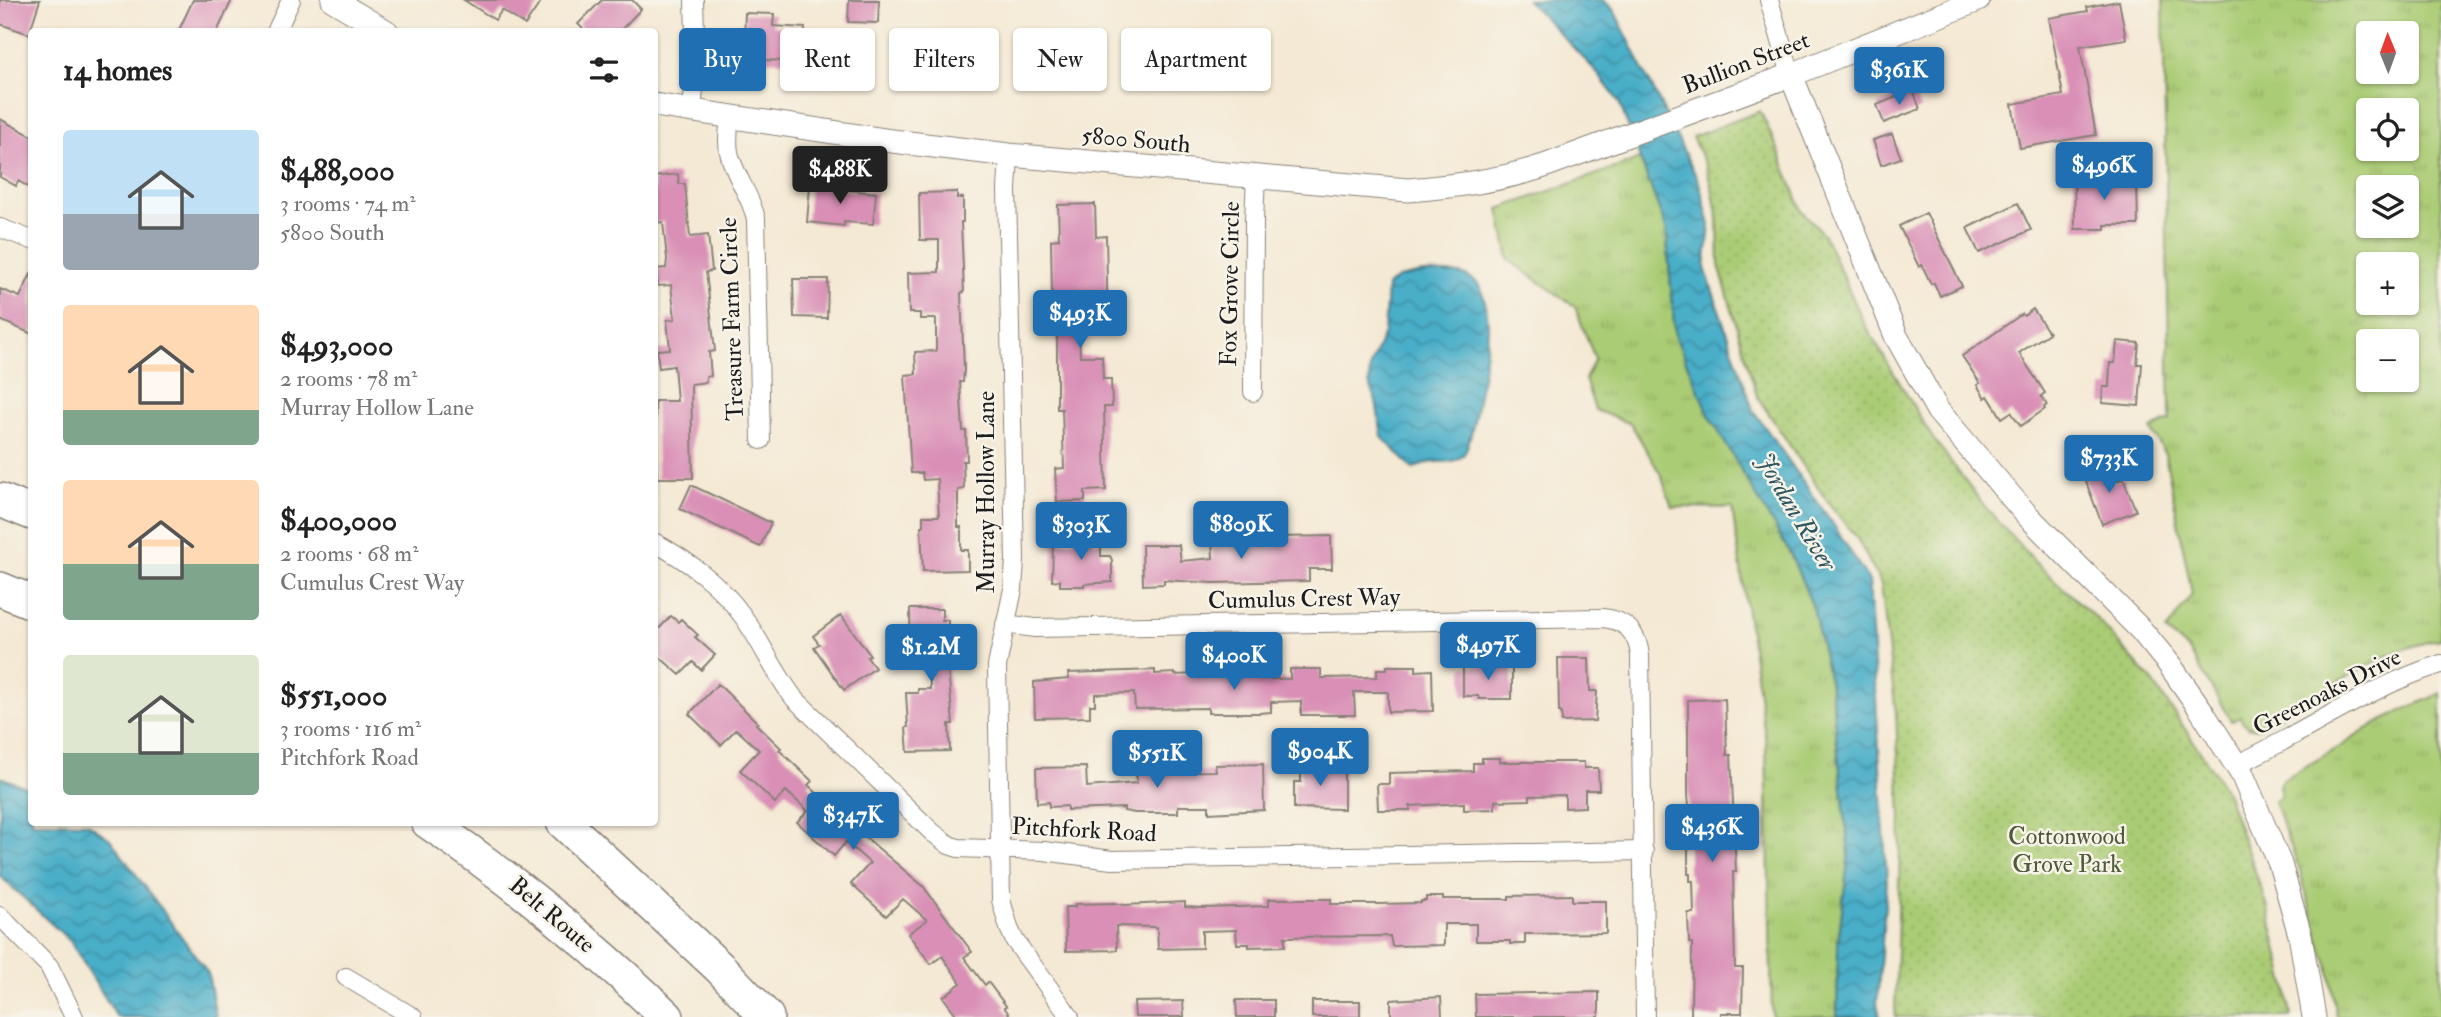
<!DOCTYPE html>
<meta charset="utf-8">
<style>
body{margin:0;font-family:"IM FELL Double Pica",serif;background:#f2f2f2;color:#222;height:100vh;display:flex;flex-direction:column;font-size:26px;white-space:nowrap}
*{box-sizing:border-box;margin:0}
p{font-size:23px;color:#767676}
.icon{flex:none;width:38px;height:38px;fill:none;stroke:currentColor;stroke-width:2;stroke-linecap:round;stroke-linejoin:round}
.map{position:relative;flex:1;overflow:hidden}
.side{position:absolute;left:28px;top:28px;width:630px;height:798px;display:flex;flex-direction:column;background:#fff;border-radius:7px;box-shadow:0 2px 5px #0004}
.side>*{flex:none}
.top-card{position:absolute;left:679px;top:28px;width:665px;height:63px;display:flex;gap:14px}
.needle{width:46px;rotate:359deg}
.buttons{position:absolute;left:2356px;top:21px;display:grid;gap:14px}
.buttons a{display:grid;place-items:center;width:63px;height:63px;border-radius:7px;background:#fff;box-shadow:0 2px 5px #0004;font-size:35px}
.price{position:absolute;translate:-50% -60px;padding:0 16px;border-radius:7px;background:#1f6fb2;color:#fff;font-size:23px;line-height:46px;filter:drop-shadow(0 2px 4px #0008)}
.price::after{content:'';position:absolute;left:50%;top:42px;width:21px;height:16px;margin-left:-10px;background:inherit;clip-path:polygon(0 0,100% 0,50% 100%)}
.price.current{background:#222;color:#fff}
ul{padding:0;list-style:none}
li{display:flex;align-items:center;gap:21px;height:175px;padding:0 35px}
li span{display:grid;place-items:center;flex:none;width:196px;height:140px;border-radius:7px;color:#555}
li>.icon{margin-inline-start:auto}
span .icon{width:84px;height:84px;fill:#fffc;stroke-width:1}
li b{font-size:30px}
h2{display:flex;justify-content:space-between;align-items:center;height:84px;padding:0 35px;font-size:30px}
.tag{padding:0 24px;border-radius:7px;background:#fff;box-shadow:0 2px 5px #0004;font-size:24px;line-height:63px}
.tag.current{background:#1f6fb2;color:#fff}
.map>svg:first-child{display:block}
</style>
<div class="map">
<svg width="2441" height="1017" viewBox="0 0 2441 1017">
<defs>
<pattern id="grass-tufts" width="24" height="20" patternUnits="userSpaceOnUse" patternTransform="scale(1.75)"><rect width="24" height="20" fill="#aacc74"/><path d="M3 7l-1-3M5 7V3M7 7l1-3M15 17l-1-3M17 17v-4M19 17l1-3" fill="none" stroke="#92af64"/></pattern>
<pattern id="park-dots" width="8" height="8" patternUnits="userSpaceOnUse" patternTransform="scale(1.75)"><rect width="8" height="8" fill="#aacc74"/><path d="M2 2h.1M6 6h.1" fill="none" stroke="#92af64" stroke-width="1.8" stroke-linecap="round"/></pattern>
<pattern id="water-waves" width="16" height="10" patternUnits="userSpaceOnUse" patternTransform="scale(1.75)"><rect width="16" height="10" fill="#49aec8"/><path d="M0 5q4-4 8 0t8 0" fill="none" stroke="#3c8da2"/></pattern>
</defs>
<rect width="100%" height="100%" fill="#f7f3e8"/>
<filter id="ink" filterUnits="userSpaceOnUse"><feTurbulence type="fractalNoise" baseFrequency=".0143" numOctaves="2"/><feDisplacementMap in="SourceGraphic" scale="14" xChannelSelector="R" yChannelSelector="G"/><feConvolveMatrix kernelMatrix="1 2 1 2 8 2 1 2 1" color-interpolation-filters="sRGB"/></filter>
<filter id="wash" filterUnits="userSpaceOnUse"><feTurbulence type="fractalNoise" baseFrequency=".00686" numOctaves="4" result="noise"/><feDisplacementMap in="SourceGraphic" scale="28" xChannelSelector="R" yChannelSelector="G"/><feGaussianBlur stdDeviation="1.57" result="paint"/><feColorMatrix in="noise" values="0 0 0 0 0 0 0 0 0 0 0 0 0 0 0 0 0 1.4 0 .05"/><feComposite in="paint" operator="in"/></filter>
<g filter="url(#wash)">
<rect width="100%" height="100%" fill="#f4e9d4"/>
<path fill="url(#grass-tufts)" stroke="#637448" stroke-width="2" fill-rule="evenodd" d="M2163,0H2441V639C2374,651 2320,697 2260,727L2249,728L2242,722L2240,716L2231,721L2189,650L2166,631L2192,594L2165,454L2151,429L2170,420ZM2406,33V72H2368V33ZM2406,110V149H2368V110ZM2406,187V226H2368V187ZM2406,264V303H2368V264ZM2406,341V380H2368V341Z
M1640,159L1666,228L1675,336L1791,555L1813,607L1831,690L1849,853L1838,943L1837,1017H1772L1766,743L1732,508L1672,507L1661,475L1631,424L1595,410L1585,379L1595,359L1575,307L1509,260L1499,209Z
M2441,693V1017H2337L2328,964L2323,954L2299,868L2274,801L2281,796L2279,786L2282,780L2341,746L2378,722Z"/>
<path fill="url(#park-dots)" stroke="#637448" stroke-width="2" d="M1760,111L1777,147L1802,211L1824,235L1865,325L1932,437L1987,509L2034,561L2099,621L2153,682L2208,763L2226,792L2267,905L2287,989L2291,1017H1895L1901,816L1896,715L1881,584L1857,538L1826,500L1757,396L1719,265L1718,219L1713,192L1705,164L1692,137Z"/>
<path fill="url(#water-waves)" stroke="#326572" stroke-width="2" d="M1527,0H1603L1614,10L1699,182L1710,225L1705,268L1753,410L1833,524L1869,581L1887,882L1877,1003L1880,1017H1837L1838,943L1849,853L1831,690L1813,607L1791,555L1710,417L1675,336L1666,228L1619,102L1594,69Z
M1422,273C1438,273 1461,270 1475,281C1485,290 1487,310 1488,322C1489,340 1473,445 1463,455C1453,465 1441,460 1428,463C1423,464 1417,467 1413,469L1382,437L1376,401L1369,383L1370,366L1384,333L1387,286L1398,278Z
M0,777L31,789L32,822L87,823L110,839L208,973L216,1017H117L70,941L0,876Z"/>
<g id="blocks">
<path fill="#d98fb6" d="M0,0H40L29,34L0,24Z
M193,0H232L217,32H178Z
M464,0H542L525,25L502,10L495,20Z
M602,0H632L641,9L619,32H586L578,24Z
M849,0H879L878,23L848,22Z
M2119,1L2126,39L2080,46L2096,135L2020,148L2012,104L2063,95L2049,18L2088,11L2087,7Z
M745,13L774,14L773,26L805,28L803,62L743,59Z
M1913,90L1920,109L1884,123L1877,105Z
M0,119L32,136V189L18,181L16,186L0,177Z
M1892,134L1901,158L1881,165L1873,140Z
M2074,172H2105V183L2137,182L2138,225H2105V229H2075Z
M678,174L679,184H685L690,237L708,235L712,271L706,272L715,351L709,352L711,376L706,377V382L691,384L693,478H657L655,401H677L674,366L659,368L657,350L670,349L667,320L675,319L671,285L658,286L656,269L666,268L667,259L663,222L654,223V177Z
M810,186L876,193L873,224L844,222V226L807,222Z
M957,192V198H963V222H961L964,292L961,293L964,370L963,382H960L963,431H966L967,461H963L964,489L958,490V527H961V550H968V570L923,571L921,526H923V516H939L937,479L923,480L922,473H911L905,375L916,374L915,352L936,351V319H920V313H909L908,273L939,272V240H920L919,193Z
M2018,203L2031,230L1979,253L1967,228Z
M1095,204L1096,237L1106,236L1108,326H1079L1080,356H1102L1103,379H1111L1112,407H1104L1106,490L1085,491V501L1057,502L1055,469L1064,468L1062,409H1057V298H1052L1051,240L1059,239L1058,205Z
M1926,213L1962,286L1940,296L1934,283L1931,284L1922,265L1919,267L1899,226Z
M32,272V334L0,320V289L20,297Z
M793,279H828L827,318L794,317Z
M2033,309L2049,333L2019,353L2045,393L2041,396L2047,405L2044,407L2045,409L2021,426L2011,412L2002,418L1988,396L1985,398L1977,385L1980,383L1962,356L2022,314L2024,316Z
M2117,341L2139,343L2137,364H2142L2139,406L2102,403L2103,387H2109L2110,363H2115Z
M2106,465L2113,483L2123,478L2136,511L2102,524L2083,474Z
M691,485L771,523L760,547L680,509Z
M1094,532V543L1101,542V556H1110L1112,560V582L1084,584V586H1060V580L1052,581L1053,543L1075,541L1076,533Z
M1331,536L1332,569H1309V581L1213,583L1164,580V584L1143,585L1142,545H1179L1181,561L1213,558L1212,539L1221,538Z
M910,609H942V620H948V638H952V658L951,669H948L953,724H949L950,751L908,752L906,728L908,727L906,693H918V689H930L929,658H911Z
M841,615L870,655L867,657L875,668L844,690L814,647L819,644L813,636Z
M671,616L678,622L681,619L698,635L695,637L715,655L701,670L693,662L680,675L654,652V634Z
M1558,658H1589L1590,691H1597L1595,721L1562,722L1561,712H1559Z
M1512,664V699H1479L1478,696H1463V666Z
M1387,666H1416V671L1432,670L1433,711L1388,712V692H1354L1355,715H1301V701L1271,702V712L1259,713H1208V708L1135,709L1134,693L1095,694V705H1090V717L1035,718L1034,682L1069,679L1068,673L1155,670V674L1175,673V675L1259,671L1260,679H1290V669H1321V678L1377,677V669H1387Z
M718,684L758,723L756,724L781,748L779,750L812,781L808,785L830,805L833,801L868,834L865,837L923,886L972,952L964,957L985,985L988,982L1006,1006L1004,1007L1011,1017H958L943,997L961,983L942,956L931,964L908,934L927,920L903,899L886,916L851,884L870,863L846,842L834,856L797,822L808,811L786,791L775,803L740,770L759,750L736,729L721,745L689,714Z
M1725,699L1727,755H1731L1735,851L1736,872H1733L1735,968H1743L1742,1013H1721V1017H1691L1692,943H1689L1688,913H1694L1693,881H1690V874H1688V835H1692L1688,795V700Z
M1482,758H1500V762H1584V768H1598L1599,790H1585V807L1565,808V795L1530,796V800L1495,801V809L1464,810V803L1410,806V810H1378L1377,784H1389V773L1473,771V763H1482Z
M1263,764L1264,810L1209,813V806H1178V813H1135L1124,811V808L1067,810V806L1049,807V802L1037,803L1036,768L1086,767L1087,787L1137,783L1136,772L1216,771L1215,765Z
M1344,766V809L1294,808V782H1301V767Z
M1572,895V901H1606V933L1525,934V944H1510V941H1476V924H1444V945L1392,946L1390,936L1285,937V946L1249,947V944H1237L1236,930L1202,931V948L1158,949L1157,927L1116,926L1117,950L1066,951L1065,907H1075V904L1114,903L1125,905L1185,902V907L1202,908L1269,906V899H1331V904H1380L1421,903V901H1426V897H1443V899H1509V896Z
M1599,992V1017H1476L1475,994Z
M1441,997L1442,1017H1391V1000Z
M1236,1000H1274V1017H1237Z
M1183,1001L1184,1017H1135L1134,1002Z
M1312,1001H1360V1017H1312Z"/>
</g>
</g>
<g filter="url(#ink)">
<use href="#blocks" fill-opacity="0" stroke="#888278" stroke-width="2"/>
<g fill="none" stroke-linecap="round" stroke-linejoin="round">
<g stroke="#888278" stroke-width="20">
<path id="minor" d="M1769,0L1791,75
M276,32L291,0
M692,110L696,68L694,0
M730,116C729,129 726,143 730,156C736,178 751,196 756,219L761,440
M1009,155L1007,189L1015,560L1013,589L997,666L1001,900L1009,928L1015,941L1070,1017
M0,228L32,240
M1253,392L1254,220L1256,177
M654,542C688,561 719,583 742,615C761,641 774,672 794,698L932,832L949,845L958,848L1044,851L1112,860L1644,851
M1005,624L1035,628L1603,618C1625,620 1637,632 1640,655L1645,1017
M2236,765C2305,733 2368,687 2441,664
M0,916L49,966L74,1017
M346,977L413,1017"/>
</g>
<g stroke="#888278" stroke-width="25">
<path id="tertiary" d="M333,0L387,32
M1791,75L1896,336L1938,411L2026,514L2141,630L2169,664L2201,710L2242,774L2280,864L2300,935L2314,1017
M654,105L892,141L1009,155L1408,190C1456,186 1498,181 1544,166L1791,75L1978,0"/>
</g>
<g stroke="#888278" stroke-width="36">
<path id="motorway" d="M0,500L32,513
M0,589L32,602
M428,822C514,881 593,945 667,1017
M563,822L720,968L767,1017"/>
</g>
<use href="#minor" stroke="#fff" stroke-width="18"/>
<use href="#tertiary" stroke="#fff" stroke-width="23"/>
<use href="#motorway" stroke="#fff" stroke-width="33"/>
</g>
</g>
<g text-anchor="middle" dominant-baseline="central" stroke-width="5" stroke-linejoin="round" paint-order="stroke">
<g font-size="24" fill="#1c1c1c" stroke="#f7f3e8">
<text transform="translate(1746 63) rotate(-21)">Bullion Street</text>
<text transform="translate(1136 140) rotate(5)">5800 South</text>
<text transform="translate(1230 284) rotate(-89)">Fox Grove Circle</text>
<text transform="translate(732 319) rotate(-92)">Treasure Farm Circle</text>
<text transform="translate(986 492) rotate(-90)">Murray Hollow Lane</text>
<text transform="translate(1304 599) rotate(-1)">Cumulus Crest Way</text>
<text transform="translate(2327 692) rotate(-27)">Greenoaks Drive</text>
<text transform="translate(1084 830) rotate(3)">Pitchfork Road</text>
<text transform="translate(552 915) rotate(40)">Belt Route</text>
</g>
<g font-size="24" fill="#4e5a3b" stroke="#f7f3e8">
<text x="2067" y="836">Cottonwood<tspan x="2067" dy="28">Grove Park</tspan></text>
</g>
<g font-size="26" font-style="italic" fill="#2e5661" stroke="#f7f3e8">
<text transform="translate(1796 512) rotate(59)">Jordan River</text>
</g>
</g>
</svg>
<div class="buttons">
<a><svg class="needle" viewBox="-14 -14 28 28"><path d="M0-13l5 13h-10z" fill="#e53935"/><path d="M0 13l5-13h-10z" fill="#767676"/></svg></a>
<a><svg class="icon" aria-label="locate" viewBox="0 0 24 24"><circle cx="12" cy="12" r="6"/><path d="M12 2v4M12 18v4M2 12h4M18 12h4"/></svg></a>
<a><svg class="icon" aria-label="layers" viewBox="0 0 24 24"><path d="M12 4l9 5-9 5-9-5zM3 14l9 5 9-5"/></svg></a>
<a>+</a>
<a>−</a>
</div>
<b class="price" style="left:1899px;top:107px">$361K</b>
<b class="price" style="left:2104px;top:202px">$496K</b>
<b class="price current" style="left:840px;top:206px">$488K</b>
<b class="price" style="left:1080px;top:350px">$493K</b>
<b class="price" style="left:2109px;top:495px">$733K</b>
<b class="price" style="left:1241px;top:561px">$809K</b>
<b class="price" style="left:1081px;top:562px">$303K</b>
<b class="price" style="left:1488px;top:682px">$497K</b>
<b class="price" style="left:931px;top:684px">$1.2M</b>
<b class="price" style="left:1234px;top:692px">$400K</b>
<b class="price" style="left:1320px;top:788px">$904K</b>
<b class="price" style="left:1157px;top:790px">$551K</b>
<b class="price" style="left:853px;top:852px">$347K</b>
<b class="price" style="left:1712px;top:864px">$436K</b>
<div class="top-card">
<a class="tag current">Buy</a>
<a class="tag">Rent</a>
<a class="tag">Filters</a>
<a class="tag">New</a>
<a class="tag">Apartment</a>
</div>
<section class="side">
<h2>14 homes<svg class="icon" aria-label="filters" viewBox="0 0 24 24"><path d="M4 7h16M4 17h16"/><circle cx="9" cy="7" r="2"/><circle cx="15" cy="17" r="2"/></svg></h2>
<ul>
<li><span style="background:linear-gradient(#bfe0f5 60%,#9aa5b1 0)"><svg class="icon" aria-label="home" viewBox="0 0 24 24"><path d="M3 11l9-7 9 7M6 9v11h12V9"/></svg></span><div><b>$488,000</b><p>3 rooms · 74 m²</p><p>5800 South</p></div></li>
<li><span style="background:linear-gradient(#ffd9b3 75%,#7fa58c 0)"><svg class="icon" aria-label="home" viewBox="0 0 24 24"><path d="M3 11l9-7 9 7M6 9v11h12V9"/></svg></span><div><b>$493,000</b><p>2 rooms · 78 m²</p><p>Murray Hollow Lane</p></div></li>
<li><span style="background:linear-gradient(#ffd9b3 60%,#7fa58c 0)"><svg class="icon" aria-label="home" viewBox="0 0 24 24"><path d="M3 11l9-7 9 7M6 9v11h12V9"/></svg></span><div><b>$400,000</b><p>2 rooms · 68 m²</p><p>Cumulus Crest Way</p></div></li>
<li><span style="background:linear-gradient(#dfe7d0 70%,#7fa58c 0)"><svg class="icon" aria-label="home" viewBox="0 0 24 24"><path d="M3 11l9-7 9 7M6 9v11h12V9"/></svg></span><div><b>$551,000</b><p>3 rooms · 116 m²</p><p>Pitchfork Road</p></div></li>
</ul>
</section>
</div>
